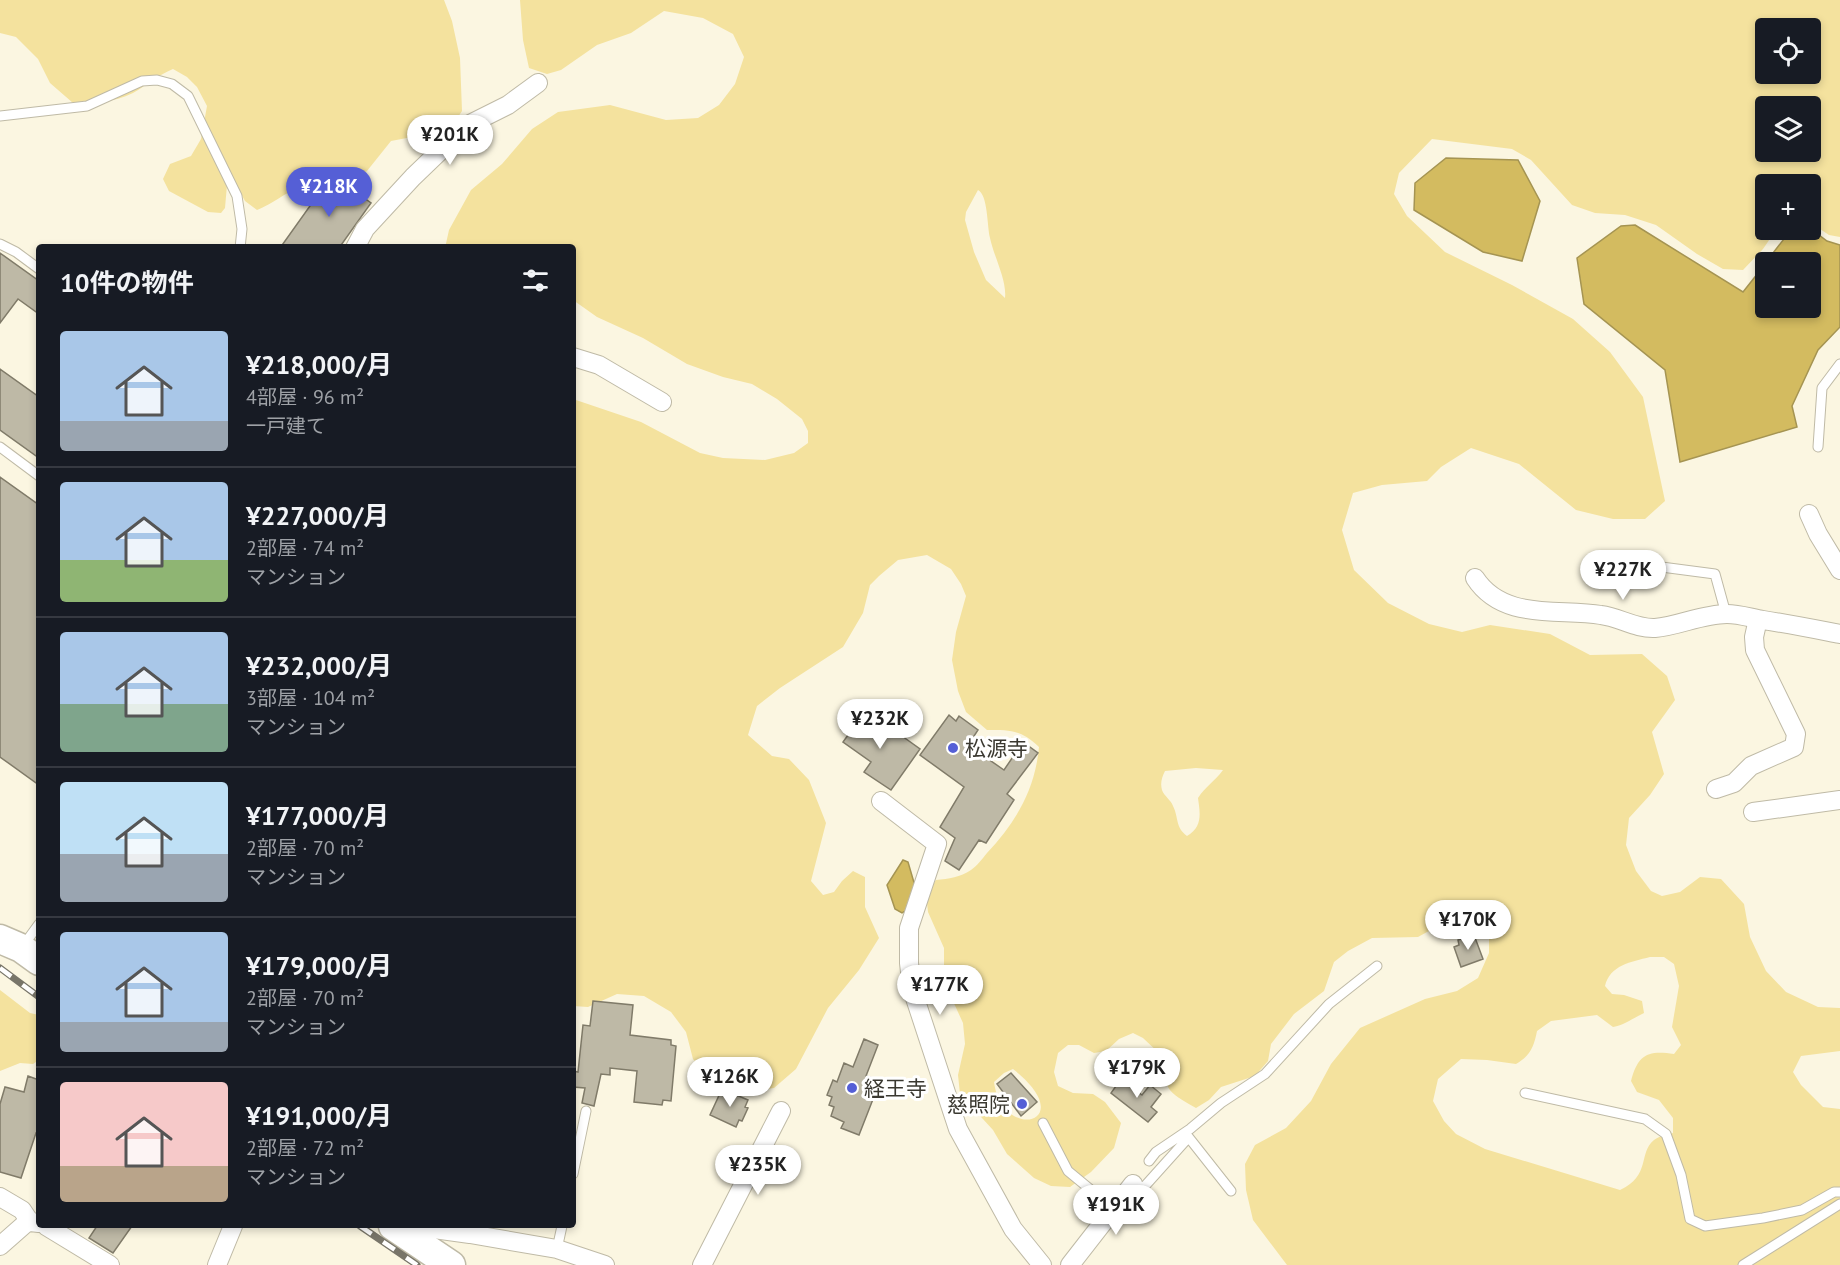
<!DOCTYPE html>
<html lang="ja">
<meta charset="utf-8">
<style>
body{margin:0;font-family:"PT Sans","Noto Sans JP",sans-serif;background:#20242c;color:#f1f3f6;height:100vh;display:flex;flex-direction:column;font-size:22px;white-space:nowrap}
*{box-sizing:border-box;margin:0}
p{font-size:20px;color:#9ea1a6}
.icon{flex:none;width:33px;height:33px;fill:none;stroke:currentColor;stroke-width:2;stroke-linecap:round;stroke-linejoin:round}
.map{position:relative;flex:1;overflow:hidden}
.sheet{position:absolute;left:36px;top:244px;width:540px;height:984px;display:flex;flex-direction:column;background:#171b24;border-radius:6px;box-shadow:0 3px 9px #0003}
.sheet>*{flex:none}
.buttons{position:absolute;left:1755px;top:18px;display:grid;gap:12px}
.buttons a{display:grid;place-items:center;width:66px;height:66px;border-radius:6px;background:#171b24;box-shadow:0 3px 9px #0003;font-size:30px}
.price{position:absolute;translate:-50% -51px;padding:0 14px;border-radius:21px;background:#fff;color:#222;font-size:20px;line-height:39px;filter:drop-shadow(0 2px 3px #0008)}
.price::after{content:'';position:absolute;left:50%;top:36px;width:18px;height:14px;margin-left:-9px;background:inherit;clip-path:polygon(0 0,100% 0,50% 100%)}
.price.active{background:#555fd6;color:#fff}
ul{padding:0;list-style:none}
li{display:flex;align-items:center;gap:18px;height:150px;padding:0 24px}
li+li{border-top:2px solid #363941}
li span{display:grid;place-items:center;flex:none;width:168px;height:120px;border-radius:6px;color:#555}
li>.icon{margin-inline-start:auto}
span .icon{width:72px;height:72px;fill:#fffc;stroke-width:1}
li b{font-size:26px}
h2{display:flex;justify-content:space-between;align-items:center;height:72px;padding:0 24px;font-size:26px}
.map>svg:first-child{display:block}
</style>
<div class="map">
<svg width="1840" height="1265" viewBox="0 0 1840 1265">
<rect width="100%" height="100%" fill="#fbf6e1"/>
<path fill="#f4e29e" fill-rule="evenodd" d="M0,0H444L452,21L460,58L462,111L444,138L412,137L391,141L367,171L355,180C349,178 343,174 337,173C318,169 276,203 257,210L245,201L234,181L227,185L225,208L221,213L208,212L169,191L163,179L170,164L191,156L201,139L207,106L197,87L187,77L173,69C158,75 147,85 133,93C113,103 94,103 73,103L50,83L38,59L16,37L0,33Z
M520,0H1840V237L1829,235L1811,223L1810,184H1766V230H1776L1763,249L1743,270L1723,269L1697,254L1656,225L1625,215L1595,213L1572,205L1531,160L1512,149L1432,139L1399,173L1394,194L1407,216L1445,252L1512,285L1573,319L1610,352L1643,397L1665,501L1645,519H1613L1576,510L1519,464L1471,448L1441,467L1427,481L1382,485L1353,493L1342,530L1354,570L1388,603L1429,624L1462,632L1490,625L1550,634L1590,655L1642,654L1667,676L1675,700L1652,732L1664,774L1650,795L1629,818L1626,845L1636,871L1651,891L1662,896L1680,892L1700,877L1721,879L1744,904L1750,937L1766,971L1786,992L1818,1007L1840,1008V1051L1801,1056L1793,1072L1801,1085L1823,1107L1840,1109V1265H1287L1253,1220L1246,1190L1245,1164L1255,1145L1286,1128L1311,1101L1331,1064L1360,1028L1425,999L1457,991L1478,978L1489,953V938L1475,923L1447,921L1418,937L1372,938L1348,951L1334,962L1324,991L1294,1014L1271,1044L1268,1061L1255,1076L1221,1087L1209,1100L1196,1108C1166,1091 1165,1090 1161,1055L1143,1038L1133,1033L1119,1039L1106,1051L1094,1053L1079,1045H1068L1058,1053L1054,1072L1058,1086L1073,1093L1093,1094L1105,1102L1121,1123L1114,1148L1091,1172L1070,1187L1051,1186L1034,1178L1007,1154L993,1130L960,1094L958,1075L965,1044L963,1023L952,999L944,972V948L928,912L926,894L936,880C949,879 960,877 971,870C977,866 982,859 987,853C1016,822 1035,790 1039,747C1021,730 1011,730 987,730L966,712L958,691L952,660L956,632L966,596L961,584L951,569L927,555L898,560L879,576L870,585L863,613L843,647L780,688L757,706L748,735L772,756L789,759L809,780L826,823L811,881L823,895L834,892L842,881L853,871L865,877V907L879,938L859,970L828,1008L796,1069L774,1088L749,1091L701,1069L693,1059L686,1032L671,1012L644,996L617,994L588,1007L573,1006V399L641,422L700,453L723,458L765,460L794,453L808,443V431L802,419L777,399L752,384L723,377L687,364L643,338L597,317L573,300V248H445L449,230L471,190L502,164L532,129L558,112L610,105L666,120L698,118L719,105L735,84L744,57L733,34L703,18L664,11L631,33L597,45L561,70L547,74L529,68L523,40ZM1766,28H1810V74H1766ZM1766,106H1810V152H1766ZM978,190C988,195 987,225 990,238C994,257 1007,280 1005,298L986,280L974,252L965,220L966,212ZM1196,768L1223,770C1215,781 1205,787 1198,798C1200,813 1203,827 1187,836C1175,827 1179,818 1173,806C1171,800 1164,796 1162,790C1160,783 1162,777 1165,771ZM1650,957H1664L1674,964L1679,986L1672,1027L1681,1045L1674,1054C1647,1050 1638,1055 1631,1081L1637,1092L1659,1100L1673,1118V1133C1667,1135 1659,1136 1654,1140C1638,1153 1651,1176 1620,1190L1485,1149L1456,1134L1444,1121L1433,1101L1438,1079L1461,1059L1487,1060L1516,1064C1530,1056 1534,1047 1537,1031L1551,1021L1597,1015L1613,1027C1625,1025 1633,1018 1644,1013L1642,1001L1624,995L1612,994L1605,986C1610,965 1631,962 1650,957ZM1013,1069C1082,1123 1002,1143 994,1082L1004,1073Z
M0,990L30,1013L39,1015V1060L33,1064L20,1063L0,1071Z"/>
<path fill="#d3bb60" stroke="#a59452" stroke-width="1.5" d="M1446,158L1518,160L1540,201L1522,261L1483,252L1414,210L1415,183Z
M1635,225L1743,292L1766,263V308H1810V262H1766L1791,230L1811,229L1827,241L1840,245V327L1818,350L1792,406L1797,427L1680,462L1665,370L1584,304L1577,258L1621,226Z
M903,860L908,862L915,886L907,910L902,913L895,909L887,885Z"/>
<path fill="#beb9a6" stroke="#807b69" stroke-width="1.5" d="M332,175L371,203L339,248H280Z
M0,253L39,281V314L18,299L0,323Z
M0,369L39,397V458L0,430Z
M0,477L39,505V785L0,757Z
M949,715L956,721L959,716L978,730L974,736L984,743L978,752L1004,770L1023,742L1038,753L1007,794L1014,800L986,843L979,840L959,870L945,861L955,838L940,827L964,787L920,755Z
M862,716L892,736L895,731L920,749L891,790L864,772L871,762L843,742L848,735L841,729L849,717L857,723Z
M1474,935L1483,959L1461,967L1454,947L1459,945L1458,940Z
M593,1001L633,1005L630,1035L671,1040V1045L676,1046L671,1101L663,1100L662,1105L634,1102L637,1071L610,1068V1075L601,1074L594,1106L582,1103L585,1088L573,1087V1071L578,1072L583,1025L590,1026Z
M864,1039L878,1045L866,1076L872,1078L869,1086L877,1089L859,1135L841,1128L844,1122L831,1116L834,1107L829,1105L832,1097L827,1095L833,1080L837,1082L844,1063L853,1067Z
M1011,1073L1037,1102L1021,1116L997,1084Z
M28,1076L39,1080V1134L36,1133L21,1178L0,1172V1104L5,1087L24,1092Z
M1121,1079L1142,1095L1150,1085L1161,1094L1151,1107L1157,1112L1148,1122L1111,1093Z
M722,1089L748,1100L745,1107L748,1108L742,1121L739,1120L736,1127L710,1115Z
M97,1226H132L113,1253L89,1238Z"/>
<g fill="none" stroke-linecap="round" stroke-linejoin="round">
<g stroke="#bfbaa6" stroke-width="11">
<path id="lane" d="M0,116L87,106L142,81L157,80L172,84L188,96L237,196L242,229L240,248
M0,244L16,252L39,269
M0,447L39,476
M1818,447L1822,388L1840,364
M1593,558L1715,574L1726,614
M23,946L39,924
M1525,1093L1645,1119L1666,1134L1681,1175L1690,1219L1705,1226L1763,1218L1802,1210L1834,1192H1840
M1043,1123L1068,1171L1114,1209
M1186,1134L1231,1191
M1149,1161L1156,1152L1190,1129L1221,1103L1265,1074L1329,1004L1377,966
M573,1174L586,1111
M1133,1184L1144,1187L1188,1138
M557,1249L562,1226
M1743,1265L1840,1204"/>
</g>
<g stroke="#bfbaa6" stroke-width="20">
<path id="street" d="M355,248L365,229L413,177L466,126L508,105L538,83
M573,357L599,365L662,402
M1809,514L1818,534L1840,570
M1475,578C1503,621 1558,608 1601,615C1619,617 1636,629 1655,628C1679,626 1702,614 1727,614C1739,614 1751,618 1763,620C1789,624 1814,629 1840,634
M1716,789L1734,783L1751,766L1794,747L1796,734L1755,650L1754,637L1758,619
M881,801L937,844L909,928V963L912,989L958,1129L1013,1229L1042,1265
M1753,812L1840,800
M0,1197L22,1210L30,1222
M46,1226L110,1265
M415,1241L434,1229L470,1234L557,1249L605,1265
M0,1246L25,1224L30,1222L39,1223
M217,1265L233,1226
M702,1265L781,1111
M1070,1265L1133,1184"/>
</g>
<g stroke="#bfbaa6" stroke-width="31">
<path id="primary" d="M0,939L21,948L39,961
M393,1226L451,1265"/>
</g>
<use href="#lane" stroke="#fff" stroke-width="9"/>
<use href="#street" stroke="#fff" stroke-width="18"/>
<use href="#primary" stroke="#fff" stroke-width="28"/>
<g stroke="#787569" stroke-width="7">
<path id="rail" d="M0,968L39,997
M360,1226L417,1265"/>
</g>
<use href="#rail" stroke="#fff" stroke-width="4.5" stroke-dasharray="14" stroke-linecap="butt"/>
</g>
<g fill="#555fd6" stroke="#fff" stroke-width="2">
<circle cx="953" cy="748" r="6"/>
<circle cx="852" cy="1088" r="6"/>
<circle cx="1022" cy="1104" r="6"/>
</g>
<g text-anchor="middle" dominant-baseline="central" stroke-width="6" stroke-linejoin="round" paint-order="stroke">
<g font-size="21" fill="#3a3830" stroke="#fff" text-anchor="start">
<text x="965" y="748">松源寺</text>
<text x="864" y="1088">経王寺</text>
<text x="1010" y="1104" text-anchor="end">慈照院</text>
</g>
</g>
</svg>
<div class="buttons">
<a><svg class="icon" aria-label="locate" viewBox="0 0 24 24"><circle cx="12" cy="12" r="6"/><path d="M12 2v4M12 18v4M2 12h4M18 12h4"/></svg></a>
<a><svg class="icon" aria-label="layers" viewBox="0 0 24 24"><path d="M12 4l9 5-9 5-9-5zM3 14l9 5 9-5"/></svg></a>
<a>+</a>
<a>−</a>
</div>
<b class="price" style="left:450px;top:166px">¥201K</b>
<b class="price active" style="left:329px;top:218px">¥218K</b>
<b class="price" style="left:1623px;top:601px">¥227K</b>
<b class="price" style="left:880px;top:750px">¥232K</b>
<b class="price" style="left:1468px;top:951px">¥170K</b>
<b class="price" style="left:940px;top:1016px">¥177K</b>
<b class="price" style="left:1137px;top:1099px">¥179K</b>
<b class="price" style="left:730px;top:1108px">¥126K</b>
<b class="price" style="left:758px;top:1196px">¥235K</b>
<b class="price" style="left:1116px;top:1236px">¥191K</b>
<section class="sheet">
<h2>10件の物件<svg class="icon" aria-label="filters" viewBox="0 0 24 24"><path d="M4 7h16M4 17h16"/><circle cx="9" cy="7" r="2"/><circle cx="15" cy="17" r="2"/></svg></h2>
<ul>
<li><span style="background:linear-gradient(#a9c7e8 75%,#9aa5b1 0)"><svg class="icon" aria-label="home" viewBox="0 0 24 24"><path d="M3 11l9-7 9 7M6 9v11h12V9"/></svg></span><div><b>¥218,000/月</b><p>4部屋 · 96 m²</p><p>一戸建て</p></div></li>
<li><span style="background:linear-gradient(#a9c7e8 65%,#8fb573 0)"><svg class="icon" aria-label="home" viewBox="0 0 24 24"><path d="M3 11l9-7 9 7M6 9v11h12V9"/></svg></span><div><b>¥227,000/月</b><p>2部屋 · 74 m²</p><p>マンション</p></div></li>
<li><span style="background:linear-gradient(#a9c7e8 60%,#7fa58c 0)"><svg class="icon" aria-label="home" viewBox="0 0 24 24"><path d="M3 11l9-7 9 7M6 9v11h12V9"/></svg></span><div><b>¥232,000/月</b><p>3部屋 · 104 m²</p><p>マンション</p></div></li>
<li><span style="background:linear-gradient(#bfe0f5 60%,#9aa5b1 0)"><svg class="icon" aria-label="home" viewBox="0 0 24 24"><path d="M3 11l9-7 9 7M6 9v11h12V9"/></svg></span><div><b>¥177,000/月</b><p>2部屋 · 70 m²</p><p>マンション</p></div></li>
<li><span style="background:linear-gradient(#a9c7e8 75%,#9aa5b1 0)"><svg class="icon" aria-label="home" viewBox="0 0 24 24"><path d="M3 11l9-7 9 7M6 9v11h12V9"/></svg></span><div><b>¥179,000/月</b><p>2部屋 · 70 m²</p><p>マンション</p></div></li>
<li><span style="background:linear-gradient(#f6c9c9 70%,#b9a48a 0)"><svg class="icon" aria-label="home" viewBox="0 0 24 24"><path d="M3 11l9-7 9 7M6 9v11h12V9"/></svg></span><div><b>¥191,000/月</b><p>2部屋 · 72 m²</p><p>マンション</p></div></li>
</ul>
</section>
</div>
